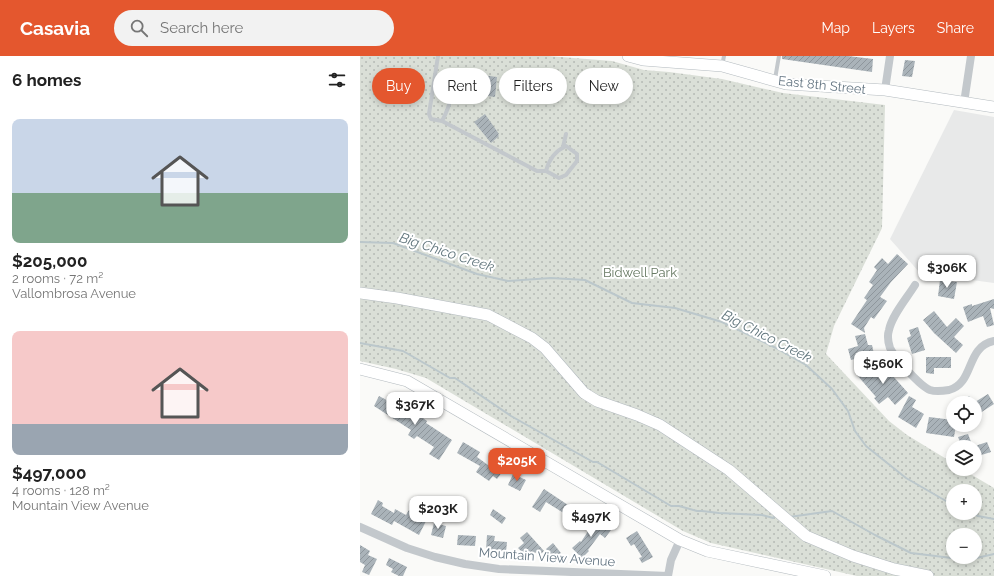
<!DOCTYPE html>
<meta charset="utf-8">
<style>
body{margin:0;font-family:Raleway,sans-serif;background:#f2f2f2;color:#222;height:100vh;display:flex;flex-direction:column;font-size:15px;white-space:nowrap}
*{box-sizing:border-box;margin:0}
p{font-size:13px;color:#767676}
.icon{flex:none;width:22px;height:22px;fill:none;stroke:currentColor;stroke-width:2;stroke-linecap:round;stroke-linejoin:round}
.map{position:relative;flex:1;overflow:hidden}
.side{display:flex;flex-direction:column;background:#fff;width:360px}
.side>*{flex:none}
.hud{position:absolute;left:12px;top:12px;width:380px;height:36px;display:flex;gap:8px}
.controls{position:absolute;left:586px;top:340px;display:grid;gap:8px}
.controls a{display:grid;place-items:center;width:36px;height:36px;border-radius:50%;background:#fff;box-shadow:0 2px 6px #0003;font-size:20px}
.price{position:absolute;translate:-50% -34px;padding:0 9px;border-radius:8px;background:#fff;color:#222;font-size:13px;line-height:26px;filter:drop-shadow(0 1px 2px #0008)}
.price::after{content:'';position:absolute;left:50%;top:24px;width:12px;height:9px;margin-left:-6px;background:inherit;clip-path:polygon(0 0,100% 0,50% 100%)}
.price.current{background:#e4572e;color:#fff}
ul{padding:0;list-style:none}
li{display:grid;align-content:center;gap:8px;height:212px;padding:0 12px}
li span{display:grid;place-items:center;height:124px;border-radius:8px;color:#555}
li>.icon{margin-inline-start:auto}
span .icon{width:72px;height:72px;fill:#fffc;stroke-width:1}
li b{font-size:17px}
h2{display:flex;justify-content:space-between;align-items:center;height:48px;padding:0 12px;font-size:17px}
.tag{padding:0 14px;border-radius:18px;background:#fff;box-shadow:0 2px 6px #0003;font-size:14px;line-height:36px}
.tag.current{background:#e4572e;color:#fff}
header{display:flex;align-items:center;gap:24px;box-sizing:border-box;height:56px;padding:0 20px;background:#e4572e;color:#fff}
header strong{font-size:19px}
nav{display:flex;gap:22px;margin-inline-start:auto;font-size:14px}
.search{width:280px;height:36px;background:#f2f2f2;display:flex;align-items:center;gap:10px;box-sizing:border-box;padding:0 14px;border-radius:22px;color:#767676;font-size:15px}
main{display:flex;flex:1;min-height:0}
.map>svg:first-child{display:block}
</style>
<header>
<strong>Casavia</strong>
<div class="search"><svg class="icon" aria-label="search" viewBox="0 0 24 24"><circle cx="10" cy="10" r="6"/><path d="M15 15l6 6"/></svg>Search here</div>
<nav><a>Map</a><a>Layers</a><a>Share</a></nav>
</header>
<main>
<section class="side">
<h2>6 homes<svg class="icon" aria-label="filters" viewBox="0 0 24 24"><path d="M4 7h16M4 17h16"/><circle cx="9" cy="7" r="2"/><circle cx="15" cy="17" r="2"/></svg></h2>
<ul>
<li><span style="background:linear-gradient(#c9d6e8 60%,#7fa58c 0)"><svg class="icon" aria-label="home" viewBox="0 0 24 24"><path d="M3 11l9-7 9 7M6 9v11h12V9"/></svg></span><div><b>$205,000</b><p>2 rooms · 72 m²</p><p>Vallombrosa Avenue</p></div></li>
<li><span style="background:linear-gradient(#f6c9c9 75%,#9aa5b1 0)"><svg class="icon" aria-label="home" viewBox="0 0 24 24"><path d="M3 11l9-7 9 7M6 9v11h12V9"/></svg></span><div><b>$497,000</b><p>4 rooms · 128 m²</p><p>Mountain View Avenue</p></div></li>
</ul>
</section>
<div class="map">
<svg width="634" height="520" viewBox="0 0 634 520">
<defs>
<pattern id="park-dots" width="8" height="8" patternUnits="userSpaceOnUse"><rect width="8" height="8" fill="#dadfd7"/><path d="M2 2h.1M6 6h.1" fill="none" stroke="#b4b9b4" stroke-width="1.8" stroke-linecap="round"/></pattern>
<pattern id="building-hatch" width="6" height="6" patternUnits="userSpaceOnUse"><rect width="6" height="6" fill="#aab3b9"/><path d="M-1 1l2-2M0 6l6-6M5 7l2-2" fill="none" stroke="#8e969c"/></pattern>
</defs>
<rect width="100%" height="100%" fill="#fafaf8"/>
<path fill="#e8e9e9" d="M594,54L634,61V227L560,217L530,183Z"/>
<path fill="url(#park-dots)" fill-rule="evenodd" d="M0,0H188L252,5L284,14L309,16L362,23L423,37L525,49L522,172L474,270L466,298L529,365L547,379L593,407V413H602L634,432V520H497L351,487L323,475L66,322L36,313L0,305ZM593,435H615V457H593ZM593,479H615V501H593Z"/>
<g fill="none" stroke-linecap="round" stroke-linejoin="round">
<path stroke="#bbc7cb" stroke-width="2" d="M0,186L33,187L117,218L148,225L191,222L225,224L272,247L315,252L362,266L416,292L446,309L472,333L488,355L495,375L506,390L546,422L593,449
M0,287L43,295L90,322H95L151,360L233,406H237L311,450H319L337,455H342L359,457L402,459L413,462L415,460
M611,457L618,460L634,463
M429,461L472,455L515,479L551,497L608,504L634,498"/>
</g>
<path fill="url(#building-hatch)" d="M422,0H488L513,3L512,16L422,3Z
M545,4L555,5L552,21L542,20Z
M122,19L137,21L135,41L119,39Z
M125,58L139,78L138,79L139,80L131,87L114,66Z
M537,198L548,208L531,226L520,241L527,245L514,263L511,261L504,272L505,277L491,268L507,244L504,242L513,229L509,226L517,214L514,211L522,202L528,208Z
M580,224L597,226L594,243L578,240Z
M634,243V253L630,252L634,269L627,271L623,260L608,266L603,251L612,248V250Z
M574,255L587,271L596,262L604,270L594,281L603,289L596,297L574,277L563,264Z
M558,271L565,294L552,298L547,282L551,280L549,274Z
M505,278L508,289H512L514,298L491,304L488,293L498,290L495,280Z
M566,301H591V312H574V318L566,317Z
M515,310L520,315L525,311L548,337L535,349L528,341L519,348L514,342L516,341L497,319L503,313L506,317Z
M628,338L634,348L617,359L615,356V346Z
M19,340L34,348L36,344L44,349L67,365L66,367L92,384L79,404L69,398L74,391L57,380L54,383L48,379L51,374L14,350Z
M549,340L556,344L552,351L564,358L556,372L538,361Z
M609,340L614,347H599Z
M569,361L593,364V369H596L594,381L566,377Z
M608,378L613,391H602L598,381Z
M103,386L120,396L117,401L132,412L136,406L145,412L137,423L133,420L129,425L116,416L120,410L97,397Z
M627,386L631,396L615,401V390Z
M153,418L166,424L160,435L148,429Z
M184,433L223,459L213,473L205,467L210,461L186,446L180,456L172,451Z
M18,444L23,447L22,450L34,457L35,453L46,459L49,454L60,460L62,458L68,461L59,479L34,465L32,469L11,458Z
M133,453L146,462L142,468L130,459Z
M236,463L251,474L245,482L240,478L228,494L229,495L222,502L212,492L220,485L221,486Z
M74,467L86,470L83,482L71,479Z
M277,475L293,501L282,507L279,502L282,501L274,488L271,490L266,482Z
M167,476L184,495L180,499L176,496L172,500L168,495L165,499L158,492L164,487L160,482Z
M98,479L116,480L115,490L97,489Z
M127,479L135,480L134,485L147,486L146,496L126,494Z
M193,487L201,497L194,502L186,493Z
M0,489L10,495L8,499L17,503L9,519L2,516L5,509L0,506Z
M29,502L47,511L43,520H39L31,516L33,513L26,509Z"/>
<g fill="none" stroke-linecap="round" stroke-linejoin="round">
<g stroke="#b3babf" stroke-width="12">
<path id="secondary" d="M268,0L283,4L362,10L426,28L525,34L634,51
M0,237L37,242L128,259L172,282L185,292L224,337L237,345L277,359L300,369L369,414L446,480L493,500L534,513L568,520
M0,313L47,325L320,484L347,495L465,520"/>
</g>
<path stroke="#c3c8cc" stroke-width="4" d="M362,10L364,0
M415,23L419,0
M74,27C96,37 91,48 82,65L71,63L69,58L78,0
M82,65L177,115H186
M206,90L217,98V105L206,119L199,122L186,115C189,103 195,95 206,90Z
M203,91L206,78"/>
<path stroke="#c3c8cc" stroke-width="8" d="M525,34L530,0
M604,47L611,0
M555,229C547,242 532,259 529,274C527,280 528,286 530,292C535,302 560,330 570,334C576,336 583,335 589,334C615,327 605,291 634,285
M0,471L47,492L75,501L105,508L139,513L308,520
M308,520L311,504L320,484"/>
<use href="#secondary" stroke="#fff" stroke-width="11"/>
</g>
<g text-anchor="middle" dominant-baseline="central" stroke-width="4" stroke-linejoin="round" paint-order="stroke">
<g font-size="13" fill="#657683" stroke="#fff">
<text transform="translate(462 29) rotate(6)">East 8th Street</text>
<text transform="translate(187 501) rotate(4)">Mountain View Avenue</text>
</g>
<g font-size="13" fill="#687a64" stroke="#fff">
<text x="280" y="216">Bidwell Park</text>
</g>
<g font-size="14" font-style="italic" fill="#60757c" stroke="#fff">
<text transform="translate(87 196) rotate(18)">Big Chico Creek</text>
<text transform="translate(407 280) rotate(27)">Big Chico Creek</text>
</g>
</g>
</svg>
<div class="controls">
<a><svg class="icon" aria-label="locate" viewBox="0 0 24 24"><circle cx="12" cy="12" r="6"/><path d="M12 2v4M12 18v4M2 12h4M18 12h4"/></svg></a>
<a><svg class="icon" aria-label="layers" viewBox="0 0 24 24"><path d="M12 4l9 5-9 5-9-5zM3 14l9 5 9-5"/></svg></a>
<a>+</a>
<a>−</a>
</div>
<b class="price" style="left:587px;top:233px">$306K</b>
<b class="price" style="left:523px;top:329px">$560K</b>
<b class="price" style="left:55px;top:370px">$367K</b>
<b class="price current" style="left:157px;top:426px">$205K</b>
<b class="price" style="left:78px;top:474px">$203K</b>
<b class="price" style="left:231px;top:482px">$497K</b>
<div class="hud">
<a class="tag current">Buy</a>
<a class="tag">Rent</a>
<a class="tag">Filters</a>
<a class="tag">New</a>
</div>
</div>
</main>
